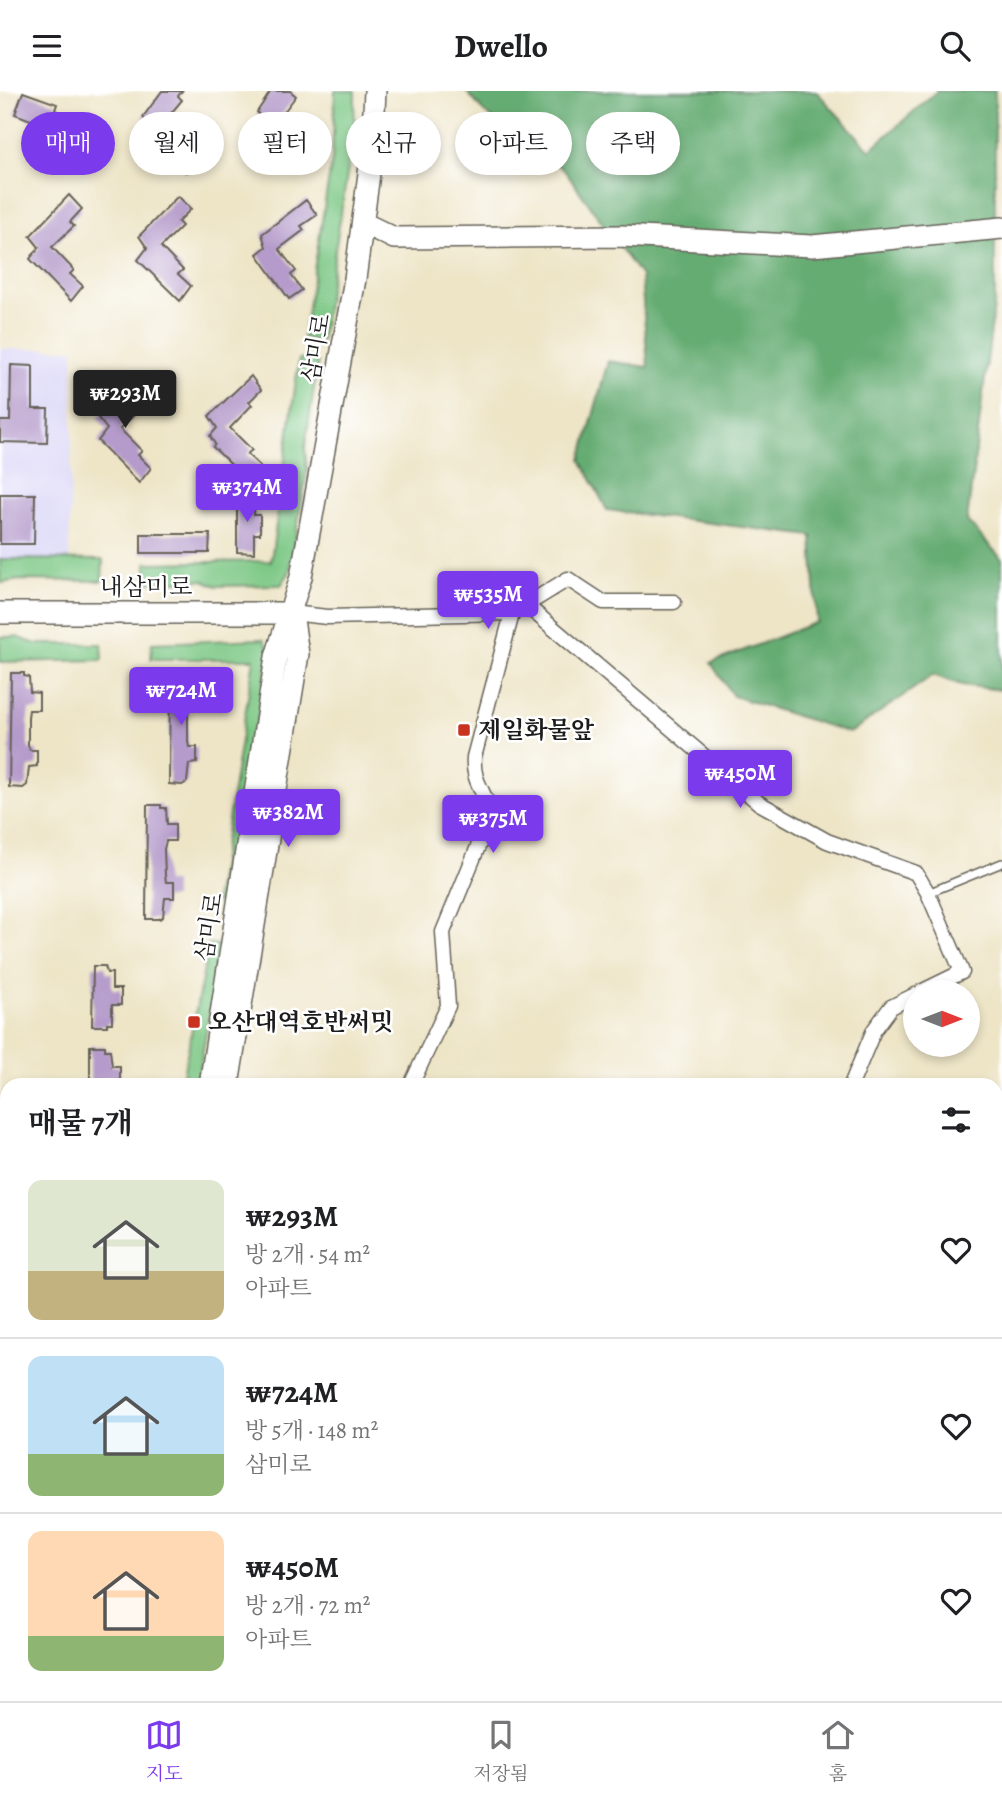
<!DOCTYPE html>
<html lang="ko">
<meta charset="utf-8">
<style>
body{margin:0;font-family:Alegreya,"Noto Serif KR",serif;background:#f2f2f2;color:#202124;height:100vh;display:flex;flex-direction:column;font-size:26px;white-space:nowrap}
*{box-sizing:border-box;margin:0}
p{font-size:23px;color:#757577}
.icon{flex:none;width:38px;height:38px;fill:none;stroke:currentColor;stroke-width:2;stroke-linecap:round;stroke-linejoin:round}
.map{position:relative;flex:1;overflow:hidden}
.details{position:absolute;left:0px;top:987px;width:1003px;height:623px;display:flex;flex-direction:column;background:#fff;border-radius:21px 21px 0 0;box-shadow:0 4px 10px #0003}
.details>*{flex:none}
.hud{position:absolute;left:21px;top:21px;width:961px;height:63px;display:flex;gap:14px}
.needle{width:46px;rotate:90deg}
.controls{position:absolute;left:903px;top:889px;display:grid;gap:14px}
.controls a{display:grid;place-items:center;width:77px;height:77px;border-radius:50%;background:#fff;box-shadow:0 4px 10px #0003;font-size:35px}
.price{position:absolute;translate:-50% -60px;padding:0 16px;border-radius:7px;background:#7c3aed;color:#fff;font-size:23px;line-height:46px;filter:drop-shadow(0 2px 4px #0008)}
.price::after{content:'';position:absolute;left:50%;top:42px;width:21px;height:16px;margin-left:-10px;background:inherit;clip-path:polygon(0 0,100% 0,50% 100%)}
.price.selected{background:#222;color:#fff}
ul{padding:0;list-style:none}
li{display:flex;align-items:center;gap:21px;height:175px;padding:0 28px}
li+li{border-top:2px solid #e0e0e0}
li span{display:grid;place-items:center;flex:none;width:196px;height:140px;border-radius:14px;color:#555}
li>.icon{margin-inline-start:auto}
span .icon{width:84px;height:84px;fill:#fffc;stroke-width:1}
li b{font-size:30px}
h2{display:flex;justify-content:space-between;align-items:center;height:84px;padding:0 28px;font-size:30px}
.chip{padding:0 24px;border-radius:32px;background:#fff;box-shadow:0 4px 10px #0003;font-size:24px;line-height:63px}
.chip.selected{background:#7c3aed;color:#fff}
header{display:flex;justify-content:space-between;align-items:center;height:91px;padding:0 28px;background:#fff;font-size:32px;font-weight:600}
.menu{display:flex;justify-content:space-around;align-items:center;height:98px;border-top:2px solid #e0e0e0;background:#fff;font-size:19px;color:#757577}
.menu a{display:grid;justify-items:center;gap:4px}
.menu .selected{color:#7c3aed}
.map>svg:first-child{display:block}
</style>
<header><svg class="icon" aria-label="menu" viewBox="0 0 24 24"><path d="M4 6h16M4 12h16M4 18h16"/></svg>Dwello<svg class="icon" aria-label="search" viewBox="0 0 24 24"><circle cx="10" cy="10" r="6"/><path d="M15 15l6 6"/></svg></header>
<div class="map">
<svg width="1002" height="1610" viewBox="0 0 1002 1610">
<rect width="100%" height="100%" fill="#fff"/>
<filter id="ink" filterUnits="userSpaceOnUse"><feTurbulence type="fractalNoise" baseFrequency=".0143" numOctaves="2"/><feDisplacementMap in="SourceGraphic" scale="14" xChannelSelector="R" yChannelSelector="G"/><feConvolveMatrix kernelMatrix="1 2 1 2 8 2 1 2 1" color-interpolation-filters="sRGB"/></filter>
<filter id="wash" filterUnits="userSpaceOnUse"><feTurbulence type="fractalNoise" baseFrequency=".00686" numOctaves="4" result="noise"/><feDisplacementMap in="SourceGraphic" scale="28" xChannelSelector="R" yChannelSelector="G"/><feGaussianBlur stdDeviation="1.57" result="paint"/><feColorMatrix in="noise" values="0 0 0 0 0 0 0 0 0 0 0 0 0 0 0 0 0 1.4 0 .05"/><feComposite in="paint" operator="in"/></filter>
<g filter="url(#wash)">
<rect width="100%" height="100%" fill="#eee5c7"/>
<path fill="#dad6f7" d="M0,258H74L69,468H0Z"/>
<path fill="#7cc784" stroke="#4c7250" stroke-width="2" d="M335,0H355L354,39L321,250L303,247L332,68Z
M299,268L318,271L305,356L307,380L289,482L281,494L217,495L203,489L146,491V472L271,470Z
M0,468L103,469L102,490L20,489L0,492Z
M0,546H17L36,553H102L103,569L0,571Z
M263,548L270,558L227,812L215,811L254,568H151L152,552Z
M209,853L221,854L197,994H181Z"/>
<path fill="#65ac72" stroke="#406447" stroke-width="2" d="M466,0H816L870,59L937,0H995V207L967,430L1002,468V599L962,594L933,584L850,642L733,605L711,572L817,531L812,445L607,419L581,369L608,270L648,276L641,185L564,79L483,20Z
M0,1209L7,1213V1603H176L182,1610H0Z
M1002,1224V1610H182L191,1603H996V1232Z"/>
<g id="blocks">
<path fill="#b59bcb" d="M162,0H182L178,5L182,9L162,33L183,50L180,56L196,68L186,81L141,45L149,35L143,26Z
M271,0H290L296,5L277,30L300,48L297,52L311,63L302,79L255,44L263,30L257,21Z
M23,1L57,13L55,19L73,27L67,43L15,23Z
M69,104L82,118L70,131L74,135L52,156L74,179L70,183L83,195L71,210L30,168L39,156L30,145Z
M178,105L191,118L178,131L182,135L161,156L183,179L178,183L191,195L180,210L138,169L147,157L139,145Z
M306,109L317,124L301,135L304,139L279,158L296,180L291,184L302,199L289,208L257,163L266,156L262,143Z
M11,274L33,275V318H48L47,352L0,351V330H10Z
M251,285L261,299L249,311L252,314L230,337L252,359L247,363L260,375L261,379L249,391L213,356L215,353L210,345L217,337L209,325Z
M137,286L150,300L138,312L141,317L120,338L142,360L138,364L151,377L139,392L98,350L107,338L98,327Z
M0,403H35L34,453H0Z
M255,404L254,424H260V443H254V462L237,461V405Z
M141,443H210L209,462H141Z
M170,579H184V582L189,583L190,598L199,599V616H189L188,623V651L189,656H197V672L189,673L187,691L182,694L169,693Z
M11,582H24V585L29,586L30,601L39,602V619H29L28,626V654L30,659H37V675L29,676L27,694L23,697L9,696Z
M147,714H161V717H166L167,733H175V750H166L164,758L165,785L166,791H174V807H165L163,826L159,828H146Z
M93,875H105L107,882H112V898H121V914H112V932H107V935H92Z
M90,955H105V959H110L112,975H120V992L90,994Z"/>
</g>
</g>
<g filter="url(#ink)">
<use href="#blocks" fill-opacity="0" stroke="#666258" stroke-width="2"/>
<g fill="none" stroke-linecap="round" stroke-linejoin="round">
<g stroke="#666258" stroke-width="10">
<path id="lane" d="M928,802L1002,772"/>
</g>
<g stroke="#666258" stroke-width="17">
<path id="street" d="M526,514L759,712L827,750L916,782L928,802L962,881L921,901
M292,522L327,526L506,522L526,514L568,488L603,511H674
M411,994L448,915L443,841L491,724C485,699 472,692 474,666L513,519
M851,994L874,939L891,916L915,904"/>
</g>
<g stroke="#666258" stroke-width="24">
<path id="secondary" d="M363,132L394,147L622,145L812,155L1002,137
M0,522H292
M210,994L276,566L301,486L355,188L372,60L375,0
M228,994L298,563L292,522
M0,1121H7
M0,1139H7"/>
</g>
<use href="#lane" stroke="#fff" stroke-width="7"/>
<use href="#street" stroke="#fff" stroke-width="14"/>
<use href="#secondary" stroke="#fff" stroke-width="21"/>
</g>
</g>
<g fill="#c8321e" stroke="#fff" stroke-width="2.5">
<rect x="457" y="632" width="14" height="14" rx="3.5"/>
<rect x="187" y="924" width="14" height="14" rx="3.5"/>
</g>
<g text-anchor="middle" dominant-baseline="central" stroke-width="5" stroke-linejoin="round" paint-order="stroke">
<g font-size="24" fill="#1c1c1c" stroke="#fff">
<text transform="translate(316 257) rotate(-80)">삼미로</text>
<text x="146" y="496">내삼미로</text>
<text transform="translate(209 836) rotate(-81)">삼미로</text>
</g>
<g font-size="24" font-weight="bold" fill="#1c1c1c" stroke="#fff" text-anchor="start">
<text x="478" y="639">제일화물앞</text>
<text x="208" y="931">오산대역호반써밋</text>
</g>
</g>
</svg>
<div class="controls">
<a><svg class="needle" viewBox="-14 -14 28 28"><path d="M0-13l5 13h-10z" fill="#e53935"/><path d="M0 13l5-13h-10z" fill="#757577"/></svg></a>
</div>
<b class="price selected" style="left:125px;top:339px">₩293M</b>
<b class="price" style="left:247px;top:433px">₩374M</b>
<b class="price" style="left:488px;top:540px">₩535M</b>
<b class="price" style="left:181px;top:636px">₩724M</b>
<b class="price" style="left:740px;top:719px">₩450M</b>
<b class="price" style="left:288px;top:758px">₩382M</b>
<b class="price" style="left:493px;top:764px">₩375M</b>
<div class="hud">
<a class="chip selected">매매</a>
<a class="chip">월세</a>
<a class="chip">필터</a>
<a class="chip">신규</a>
<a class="chip">아파트</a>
<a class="chip">주택</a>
</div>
<section class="details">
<h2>매물 7개<svg class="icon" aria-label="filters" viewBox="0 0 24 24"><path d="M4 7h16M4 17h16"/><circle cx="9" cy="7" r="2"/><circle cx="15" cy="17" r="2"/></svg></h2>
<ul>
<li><span style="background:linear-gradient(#dfe7d0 65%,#c2b280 0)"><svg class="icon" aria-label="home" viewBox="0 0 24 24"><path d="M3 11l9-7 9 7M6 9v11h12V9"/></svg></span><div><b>₩293M</b><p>방 2개 · 54 m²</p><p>아파트</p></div><svg class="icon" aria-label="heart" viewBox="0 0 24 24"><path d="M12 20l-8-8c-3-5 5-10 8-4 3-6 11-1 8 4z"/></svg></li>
<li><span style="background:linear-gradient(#bfe0f5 70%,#8fb573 0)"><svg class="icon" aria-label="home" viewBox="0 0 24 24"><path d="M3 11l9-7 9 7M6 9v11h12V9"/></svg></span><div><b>₩724M</b><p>방 5개 · 148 m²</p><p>삼미로</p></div><svg class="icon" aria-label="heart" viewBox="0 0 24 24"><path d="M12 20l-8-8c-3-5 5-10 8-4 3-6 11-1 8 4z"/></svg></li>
<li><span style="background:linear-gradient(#ffd9b3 75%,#8fb573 0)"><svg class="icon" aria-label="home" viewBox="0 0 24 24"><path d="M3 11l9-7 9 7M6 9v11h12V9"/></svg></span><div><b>₩450M</b><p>방 2개 · 72 m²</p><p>아파트</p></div><svg class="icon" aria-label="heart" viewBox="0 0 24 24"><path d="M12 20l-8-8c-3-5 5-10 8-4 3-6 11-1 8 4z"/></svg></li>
</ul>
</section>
</div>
<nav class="menu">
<a class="selected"><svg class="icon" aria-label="map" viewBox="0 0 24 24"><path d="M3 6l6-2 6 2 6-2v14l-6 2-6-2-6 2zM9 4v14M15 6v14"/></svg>지도</a>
<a><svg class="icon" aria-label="saved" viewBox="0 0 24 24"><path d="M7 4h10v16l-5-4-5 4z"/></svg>저장됨</a>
<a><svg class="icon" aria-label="home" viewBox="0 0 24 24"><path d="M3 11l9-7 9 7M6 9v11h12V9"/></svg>홈</a>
</nav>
